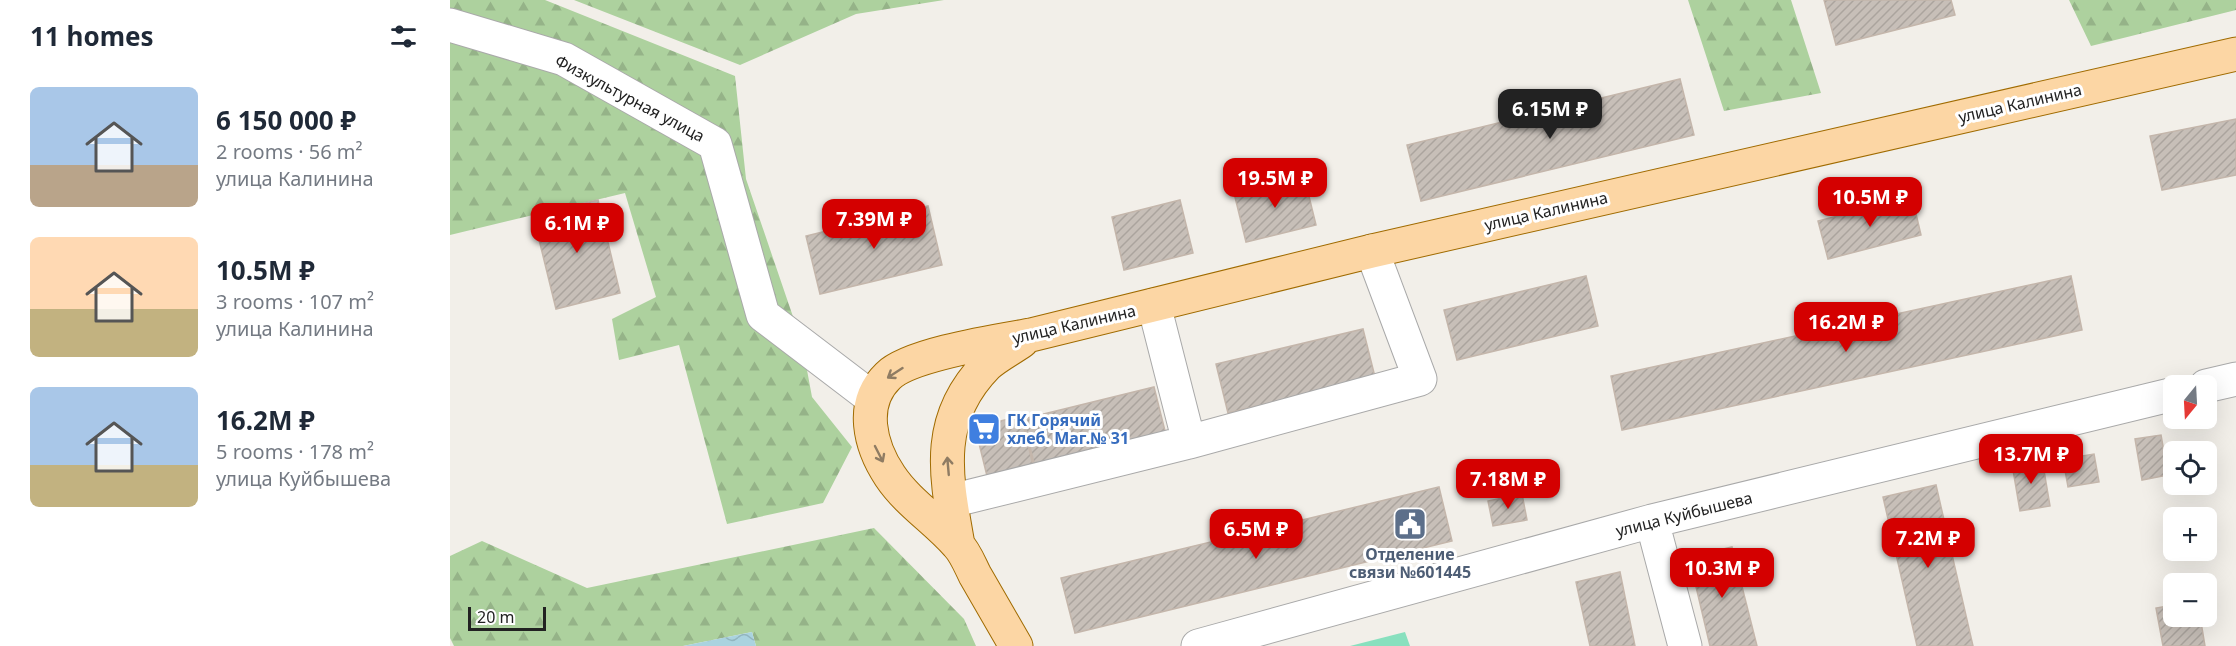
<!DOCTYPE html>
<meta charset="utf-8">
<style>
body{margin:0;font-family:"Noto Sans",sans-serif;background:#f6f6f7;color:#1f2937;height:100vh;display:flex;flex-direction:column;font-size:22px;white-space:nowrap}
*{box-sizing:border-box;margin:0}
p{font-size:20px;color:#747a83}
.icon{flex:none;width:33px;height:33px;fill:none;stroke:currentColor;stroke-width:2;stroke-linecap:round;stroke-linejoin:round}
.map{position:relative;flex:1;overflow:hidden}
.panel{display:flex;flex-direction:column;background:#fff;width:450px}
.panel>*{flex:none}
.needle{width:39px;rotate:198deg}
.buttons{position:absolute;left:1713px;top:375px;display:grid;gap:12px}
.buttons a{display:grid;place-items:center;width:54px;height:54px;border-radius:9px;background:#fff;box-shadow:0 6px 24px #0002;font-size:30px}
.scale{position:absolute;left:18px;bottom:15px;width:78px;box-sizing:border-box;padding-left:6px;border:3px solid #222;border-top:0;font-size:16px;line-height:21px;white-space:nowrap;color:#222;-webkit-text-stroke:4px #fff;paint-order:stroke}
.price{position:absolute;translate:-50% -51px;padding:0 14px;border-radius:12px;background:#d40000;color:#fff;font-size:20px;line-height:39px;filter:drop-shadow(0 2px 3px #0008)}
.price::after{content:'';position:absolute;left:50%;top:36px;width:18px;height:14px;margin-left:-9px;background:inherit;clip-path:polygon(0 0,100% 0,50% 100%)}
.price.current{background:#222;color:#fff}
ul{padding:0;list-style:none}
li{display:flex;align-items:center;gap:18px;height:150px;padding:0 30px}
li span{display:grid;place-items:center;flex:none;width:168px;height:120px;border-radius:9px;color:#555}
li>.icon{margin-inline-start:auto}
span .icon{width:72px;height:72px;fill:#fffc;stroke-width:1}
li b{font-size:26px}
h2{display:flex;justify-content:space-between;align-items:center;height:72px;padding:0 30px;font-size:26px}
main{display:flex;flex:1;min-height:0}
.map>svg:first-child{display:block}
</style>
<main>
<section class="panel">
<h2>11 homes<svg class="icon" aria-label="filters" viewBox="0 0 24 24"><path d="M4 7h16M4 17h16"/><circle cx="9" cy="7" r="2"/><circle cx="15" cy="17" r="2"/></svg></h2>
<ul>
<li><span style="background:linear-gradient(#a9c7e8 65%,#b9a48a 0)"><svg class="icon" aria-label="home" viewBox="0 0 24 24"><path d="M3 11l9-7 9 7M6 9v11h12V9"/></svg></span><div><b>6 150 000 ₽</b><p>2 rooms · 56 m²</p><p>улица Калинина</p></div></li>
<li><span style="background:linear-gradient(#ffd9b3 60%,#c2b280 0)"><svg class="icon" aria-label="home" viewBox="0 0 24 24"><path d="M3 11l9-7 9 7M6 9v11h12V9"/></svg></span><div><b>10.5M ₽</b><p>3 rooms · 107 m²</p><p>улица Калинина</p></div></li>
<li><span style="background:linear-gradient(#a9c7e8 65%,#c2b280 0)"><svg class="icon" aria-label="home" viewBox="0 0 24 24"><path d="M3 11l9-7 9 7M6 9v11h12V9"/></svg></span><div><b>16.2M ₽</b><p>5 rooms · 178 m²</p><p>улица Куйбышева</p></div></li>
</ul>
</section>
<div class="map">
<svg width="1786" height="646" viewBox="0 0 1786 646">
<defs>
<pattern id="forest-firs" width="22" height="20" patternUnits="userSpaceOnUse" patternTransform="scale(1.5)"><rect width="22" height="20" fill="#add19e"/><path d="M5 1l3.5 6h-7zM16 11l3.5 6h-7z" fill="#95b388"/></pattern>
<pattern id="water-waves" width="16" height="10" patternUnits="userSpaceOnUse" patternTransform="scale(1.5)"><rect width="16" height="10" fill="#aad3df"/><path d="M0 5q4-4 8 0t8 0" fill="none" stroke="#92b5bf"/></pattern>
<pattern id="building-hatch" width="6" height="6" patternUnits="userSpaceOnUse" patternTransform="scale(1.5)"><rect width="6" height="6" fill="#c7bfb8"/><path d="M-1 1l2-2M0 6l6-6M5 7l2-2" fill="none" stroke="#aba49e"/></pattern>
</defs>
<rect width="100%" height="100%" fill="#f2efe9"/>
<path fill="url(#forest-firs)" d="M0,0H95L285,76L296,179L352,343L362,397L402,447L373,503L277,524L229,345L169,360L162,319L206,297L175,193L0,235Z
M124,0H494L406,14L290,65Z
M1238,0H1341L1371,93L1274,111Z
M1619,0H1786V10L1641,46Z
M424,528L514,619L526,646H306L302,632L233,646H4L0,638V556L32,541L137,588Z"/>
<path fill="#88e0be" d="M955,632L960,646H900Z"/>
<path fill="url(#water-waves)" d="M302,632L306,646H233Z"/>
<path fill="url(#building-hatch)" stroke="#c4b6ab" stroke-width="1.5" d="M1374,0H1501L1505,15L1386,45Z
M1230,79L1244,135L971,201L957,145Z
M1786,119V175L1712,190L1700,136Z
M854,176L866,225L796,242L784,193Z
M1462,197L1471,235L1378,259L1368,221Z
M148,200L170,293L106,309L83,215Z
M730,200L743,253L674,270L662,217Z
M478,206L492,265L370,294L356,236Z
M1136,276L1148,326L1007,360L994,310Z
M1621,276L1632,330L1172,430L1161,376Z
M913,329L925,377L778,413L766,364Z
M704,387L716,435L585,467L573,419Z
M571,416L584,469L538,480L525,427Z
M1711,435L1718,475L1692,480L1685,439Z
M1644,454L1649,482L1618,487L1613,459Z
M1592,459L1600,506L1570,511L1562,464Z
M1486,485L1523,646H1467L1433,497Z
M989,487L1002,541L625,633L611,578Z
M1072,494L1077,520L1043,526L1038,501Z
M1282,547L1307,646H1260L1239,557Z
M1170,572L1185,646H1140L1126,582Z
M1724,605V616H1750L1755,646H1713L1706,608Z"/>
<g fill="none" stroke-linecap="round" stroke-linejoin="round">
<g stroke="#a9a9a9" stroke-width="35">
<path id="minor" d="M0,25L114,59L265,144L313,315L422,398
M704,305L739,442
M1756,386L1786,379
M501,501L739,442L970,379L922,251
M1202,521L1235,646
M748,646L1202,521L1724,394"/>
</g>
<g stroke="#a06b00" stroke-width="35">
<path id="major" d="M508,545C496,476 483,420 537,365C547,356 561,349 572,341
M566,646C552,622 539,599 525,575C520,565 515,552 507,544C486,520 458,503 440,476C420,446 409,404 438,376C460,354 548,341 581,335L922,251L1786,54"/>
</g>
<use href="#minor" stroke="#fff" stroke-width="33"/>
<use href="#major" stroke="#fcd6a4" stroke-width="33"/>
</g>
<defs><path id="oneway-shaft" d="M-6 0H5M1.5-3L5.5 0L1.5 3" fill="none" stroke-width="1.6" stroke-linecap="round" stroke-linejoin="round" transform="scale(1.5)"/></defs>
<g stroke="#8f7c63">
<use href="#oneway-shaft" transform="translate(445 373) rotate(147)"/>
<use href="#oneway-shaft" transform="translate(429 454) rotate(63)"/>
<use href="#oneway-shaft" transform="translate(498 466) rotate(-95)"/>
</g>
<defs>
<g id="supermarket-square" transform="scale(1.725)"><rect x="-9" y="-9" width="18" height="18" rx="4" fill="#3f7fe0" stroke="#fff"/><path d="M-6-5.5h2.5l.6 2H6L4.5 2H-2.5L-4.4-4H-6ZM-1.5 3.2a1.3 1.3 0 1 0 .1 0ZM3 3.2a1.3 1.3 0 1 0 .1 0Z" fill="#fff"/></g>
<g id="civic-square" transform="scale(1.725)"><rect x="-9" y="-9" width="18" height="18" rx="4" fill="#5c6f8a" stroke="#fff"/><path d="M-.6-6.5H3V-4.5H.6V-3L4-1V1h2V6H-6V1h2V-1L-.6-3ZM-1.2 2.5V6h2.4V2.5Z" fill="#fff"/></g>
</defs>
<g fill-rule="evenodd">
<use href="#supermarket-square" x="534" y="429"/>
<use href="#civic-square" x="960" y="524"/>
</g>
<g text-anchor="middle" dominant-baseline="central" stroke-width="6" stroke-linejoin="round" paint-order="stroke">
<g font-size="16" fill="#222" stroke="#fff">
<text transform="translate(180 98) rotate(28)">Физкультурная улица</text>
<text transform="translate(1570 103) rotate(-13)">улица Калинина</text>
<text transform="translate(1096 211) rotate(-13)">улица Калинина</text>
<text transform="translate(624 324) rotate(-13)">улица Калинина</text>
<text transform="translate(1234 514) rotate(-14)">улица Куйбышева</text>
</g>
<g font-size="16" font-weight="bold" fill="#366cbe" stroke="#fff" text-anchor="start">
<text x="557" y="420">ГК Горячий<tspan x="557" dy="18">хлеб. Маг.№ 31</tspan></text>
</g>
<g font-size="16" font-weight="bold" fill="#4e5e75" stroke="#fff">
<text x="960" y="554">Отделение<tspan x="960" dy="18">связи №601445</tspan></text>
</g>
</g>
</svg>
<div class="buttons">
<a><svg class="needle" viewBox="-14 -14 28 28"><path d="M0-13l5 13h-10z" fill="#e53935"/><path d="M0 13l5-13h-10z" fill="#747a83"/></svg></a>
<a><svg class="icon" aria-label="locate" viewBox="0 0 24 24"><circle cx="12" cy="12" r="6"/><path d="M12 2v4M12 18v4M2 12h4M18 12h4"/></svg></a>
<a>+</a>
<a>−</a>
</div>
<div class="scale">20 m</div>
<b class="price current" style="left:1100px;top:140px">6.15M ₽</b>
<b class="price" style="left:825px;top:209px">19.5M ₽</b>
<b class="price" style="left:1420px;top:228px">10.5M ₽</b>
<b class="price" style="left:424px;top:250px">7.39M ₽</b>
<b class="price" style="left:127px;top:254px">6.1M ₽</b>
<b class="price" style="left:1396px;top:353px">16.2M ₽</b>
<b class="price" style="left:1581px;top:485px">13.7M ₽</b>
<b class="price" style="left:1058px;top:510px">7.18M ₽</b>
<b class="price" style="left:806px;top:560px">6.5M ₽</b>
<b class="price" style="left:1478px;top:569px">7.2M ₽</b>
<b class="price" style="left:1272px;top:599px">10.3M ₽</b>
</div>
</main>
